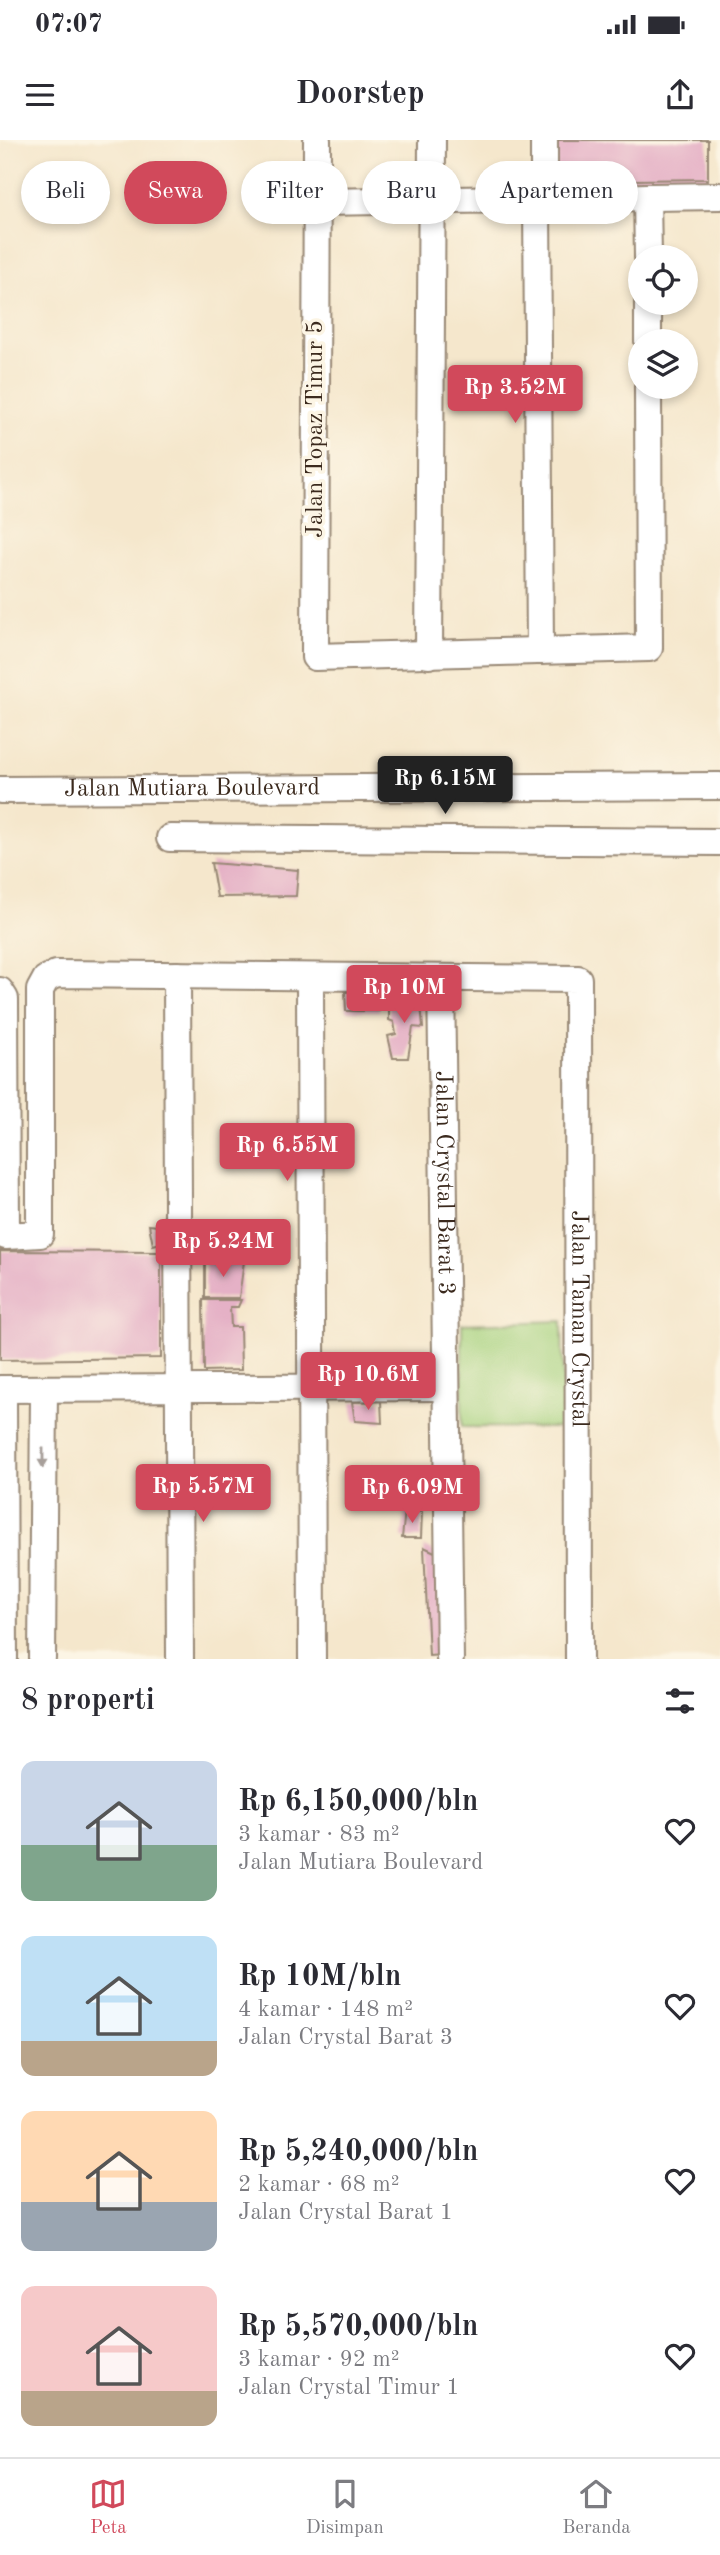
<!DOCTYPE html>
<html lang="id">
<meta charset="utf-8">
<style>
body{margin:0;font-family:"Old Standard TT",serif;background:#f2f2f3;color:#2b2b33;height:100vh;display:flex;flex-direction:column;font-size:26px;white-space:nowrap}
*{box-sizing:border-box;margin:0}
p{font-size:23px;color:#7c7c81}
.icon{flex:none;width:38px;height:38px;fill:none;stroke:currentColor;stroke-width:2;stroke-linecap:round;stroke-linejoin:round}
.map{position:relative;height:1519px;overflow:hidden}
.sheet{display:flex;flex-direction:column;background:#fff;flex:1}
.sheet>*{flex:none}
.banner{position:absolute;left:21px;top:21px;width:679px;height:63px;display:flex;gap:14px}
.buttons{position:absolute;left:628px;top:105px;display:grid;gap:14px}
.buttons a{display:grid;place-items:center;width:70px;height:70px;border-radius:50%;background:#fff;box-shadow:0 4px 10px #0003;font-size:35px}
.price{position:absolute;translate:-50% -60px;padding:0 16px;border-radius:7px;background:#d1495b;color:#fff;font-size:23px;line-height:46px;filter:drop-shadow(0 2px 4px #0008)}
.price::after{content:'';position:absolute;left:50%;top:42px;width:21px;height:16px;margin-left:-10px;background:inherit;clip-path:polygon(0 0,100% 0,50% 100%)}
.price.current{background:#222;color:#fff}
ul{padding:0;list-style:none}
li{display:flex;align-items:center;gap:21px;height:175px;padding:0 21px}
li span{display:grid;place-items:center;flex:none;width:196px;height:140px;border-radius:14px;color:#555}
li>.icon{margin-inline-start:auto}
span .icon{width:84px;height:84px;fill:#fffc;stroke-width:1}
li b{font-size:30px}
h2{display:flex;justify-content:space-between;align-items:center;height:84px;padding:0 21px;font-size:30px}
.tag{padding:0 24px;border-radius:32px;background:#fff;box-shadow:0 4px 10px #0003;font-size:24px;line-height:63px}
.tag.current{background:#d1495b;color:#fff}
.status{display:flex;justify-content:space-between;align-items:center;height:49px;padding:0 35px;background:#fff;direction:ltr}
.status svg{height:19px;fill:currentColor}
header{display:flex;justify-content:space-between;align-items:center;height:91px;padding:0 21px;background:#fff;font-size:32px;font-weight:700}
.tab-bar{display:flex;justify-content:space-around;align-items:center;height:98px;border-top:2px solid #e1e1e2;background:#fff;font-size:19px;color:#7c7c81}
.tab-bar a{display:grid;justify-items:center;gap:4px}
.tab-bar .current{color:#d1495b}
.map>svg:first-child{display:block}
</style>
<div class="status"><b>07:07</b><svg viewBox="0 0 49 12"><path d="M0 12V9h3v3zM5 12V6h3v6zM10 12V3h3v9zM15 12V0h3v12zM26 1h20v11H26zM47 4h2v5h-2z"/></svg></div>
<header><svg class="icon" aria-label="menu" viewBox="0 0 24 24"><path d="M4 6h16M4 12h16M4 18h16"/></svg>Doorstep<svg class="icon" aria-label="share" viewBox="0 0 24 24"><path d="M12 15V3M7 8l5-5 5 5M5 13v7h14v-7"/></svg></header>
<div class="map">
<svg width="720" height="1519" viewBox="0 0 720 1519">
<rect width="100%" height="100%" fill="#fcf5e5"/>
<filter id="ink" filterUnits="userSpaceOnUse"><feTurbulence type="fractalNoise" baseFrequency=".0143" numOctaves="2"/><feDisplacementMap in="SourceGraphic" scale="14" xChannelSelector="R" yChannelSelector="G"/><feConvolveMatrix kernelMatrix="1 2 1 2 8 2 1 2 1" color-interpolation-filters="sRGB"/></filter>
<filter id="wash" filterUnits="userSpaceOnUse"><feTurbulence type="fractalNoise" baseFrequency=".00686" numOctaves="4" result="noise"/><feDisplacementMap in="SourceGraphic" scale="28" xChannelSelector="R" yChannelSelector="G"/><feGaussianBlur stdDeviation="1.57" result="paint"/><feColorMatrix in="noise" values="0 0 0 0 0 0 0 0 0 0 0 0 0 0 0 0 0 1.4 0 .05"/><feComposite in="paint" operator="in"/></filter>
<g filter="url(#wash)">
<rect width="100%" height="100%" fill="#f5e7cc"/>
<path fill="#a5d17d" stroke="#707e4e" stroke-width="2" d="M562,1181L564,1288L462,1287V1184Z"/>
<g id="blocks">
<path fill="#e5b1c6" d="M555,0H708V39L556,41Z
M211,723L298,730L296,756L217,757Z
M345,852H379V871H346Z
M389,857L421,863L423,888L413,887L408,918H393L388,896L396,894L394,882L389,880Z
M149,1085L166,1087L169,1101L153,1105Z
M0,1111L161,1112V1218L0,1220Z
M244,1121L239,1158H205V1122Z
M203,1160H241L238,1167H230L231,1187H240L241,1230L204,1231Z
M381,1261L382,1283L355,1281L352,1262Z
M405,1370L422,1372L421,1398H402Z
M424,1407L441,1415V1515L429,1516Z"/>
</g>
</g>
<g filter="url(#ink)">
<use href="#blocks" fill-opacity="0" stroke="#988875" stroke-width="2"/>
<g fill="none" stroke-linecap="round" stroke-linejoin="round">
<g stroke="#988875" stroke-width="30">
<g id="street">
<path d="M317,0L315,517L649,508L648,247"/>
<path d="M544,0V59"/>
<path d="M647,57L648,117"/>
<path d="M537,59L540,511"/>
<path d="M318,62L720,56"/>
<path d="M648,163V201"/>
<path d="M429,515L432,0"/>
<path id="s1" d="M0,650L720,646"/>
<path d="M170,698L720,702"/>
<path d="M177,835L180,1519"/>
<path d="M310,837L312,1519"/>
<path id="s2" d="M441,838L450,1519"/>
<path id="s3" d="M0,851L5,859L6,1096L40,1094V850L46,839L56,834L578,839L579,1519"/>
<path d="M0,1249L446,1247"/>
<path d="M3,1249L4,1519"/>
<path d="M42,1519L44,1249"/>
</g>
</g>
<use href="#street" stroke="#fff" stroke-width="26"/>
</g>
<defs><path id="oneway-solid" d="M-6-.8H1V-3.2L6.5 0L1 3.2V.8H-6Z" transform="scale(1.75)"/></defs>
<use fill="#a79f9a" href="#oneway-solid" transform="translate(43 1318) rotate(90)"/>
</g>
<g text-anchor="middle" dominant-baseline="central" stroke-width="7" stroke-linejoin="round" paint-order="stroke">
<g font-size="24" fill="#3b2a1e" stroke="#fcf5e5">
<text transform="translate(316 289) rotate(-90)">Jalan Topaz Timur 5</text>
<text stroke="none"><textPath href="#s1" startOffset="192">Jalan Mutiara Boulevard</textPath></text>
<text stroke="none"><textPath href="#s2" startOffset="205">Jalan Crystal Barat 3</textPath></text>
<text stroke="none"><textPath href="#s3" startOffset="1410">Jalan Taman Crystal</textPath></text>
</g>
</g>
</svg>
<div class="buttons">
<a><svg class="icon" aria-label="locate" viewBox="0 0 24 24"><circle cx="12" cy="12" r="6"/><path d="M12 2v4M12 18v4M2 12h4M18 12h4"/></svg></a>
<a><svg class="icon" aria-label="layers" viewBox="0 0 24 24"><path d="M12 4l9 5-9 5-9-5zM3 14l9 5 9-5"/></svg></a>
</div>
<b class="price" style="left:515px;top:285px">Rp 3.52M</b>
<b class="price current" style="left:445px;top:676px">Rp 6.15M</b>
<b class="price" style="left:404px;top:885px">Rp 10M</b>
<b class="price" style="left:287px;top:1043px">Rp 6.55M</b>
<b class="price" style="left:223px;top:1139px">Rp 5.24M</b>
<b class="price" style="left:368px;top:1272px">Rp 10.6M</b>
<b class="price" style="left:203px;top:1384px">Rp 5.57M</b>
<b class="price" style="left:412px;top:1385px">Rp 6.09M</b>
<div class="banner">
<a class="tag">Beli</a>
<a class="tag current">Sewa</a>
<a class="tag">Filter</a>
<a class="tag">Baru</a>
<a class="tag">Apartemen</a>
</div>
</div>
<section class="sheet">
<h2>8 properti<svg class="icon" aria-label="filters" viewBox="0 0 24 24"><path d="M4 7h16M4 17h16"/><circle cx="9" cy="7" r="2"/><circle cx="15" cy="17" r="2"/></svg></h2>
<ul>
<li><span style="background:linear-gradient(#c9d6e8 60%,#7fa58c 0)"><svg class="icon" aria-label="home" viewBox="0 0 24 24"><path d="M3 11l9-7 9 7M6 9v11h12V9"/></svg></span><div><b>Rp 6,150,000/bln</b><p>3 kamar · 83 m²</p><p>Jalan Mutiara Boulevard</p></div><svg class="icon" aria-label="heart" viewBox="0 0 24 24"><path d="M12 20l-8-8c-3-5 5-10 8-4 3-6 11-1 8 4z"/></svg></li>
<li><span style="background:linear-gradient(#bfe0f5 75%,#b9a48a 0)"><svg class="icon" aria-label="home" viewBox="0 0 24 24"><path d="M3 11l9-7 9 7M6 9v11h12V9"/></svg></span><div><b>Rp 10M/bln</b><p>4 kamar · 148 m²</p><p>Jalan Crystal Barat 3</p></div><svg class="icon" aria-label="heart" viewBox="0 0 24 24"><path d="M12 20l-8-8c-3-5 5-10 8-4 3-6 11-1 8 4z"/></svg></li>
<li><span style="background:linear-gradient(#ffd9b3 65%,#9aa5b1 0)"><svg class="icon" aria-label="home" viewBox="0 0 24 24"><path d="M3 11l9-7 9 7M6 9v11h12V9"/></svg></span><div><b>Rp 5,240,000/bln</b><p>2 kamar · 68 m²</p><p>Jalan Crystal Barat 1</p></div><svg class="icon" aria-label="heart" viewBox="0 0 24 24"><path d="M12 20l-8-8c-3-5 5-10 8-4 3-6 11-1 8 4z"/></svg></li>
<li><span style="background:linear-gradient(#f6c9c9 75%,#b9a48a 0)"><svg class="icon" aria-label="home" viewBox="0 0 24 24"><path d="M3 11l9-7 9 7M6 9v11h12V9"/></svg></span><div><b>Rp 5,570,000/bln</b><p>3 kamar · 92 m²</p><p>Jalan Crystal Timur 1</p></div><svg class="icon" aria-label="heart" viewBox="0 0 24 24"><path d="M12 20l-8-8c-3-5 5-10 8-4 3-6 11-1 8 4z"/></svg></li>
</ul>
</section>
<nav class="tab-bar">
<a class="current"><svg class="icon" aria-label="map" viewBox="0 0 24 24"><path d="M3 6l6-2 6 2 6-2v14l-6 2-6-2-6 2zM9 4v14M15 6v14"/></svg>Peta</a>
<a><svg class="icon" aria-label="saved" viewBox="0 0 24 24"><path d="M7 4h10v16l-5-4-5 4z"/></svg>Disimpan</a>
<a><svg class="icon" aria-label="home" viewBox="0 0 24 24"><path d="M3 11l9-7 9 7M6 9v11h12V9"/></svg>Beranda</a>
</nav>
